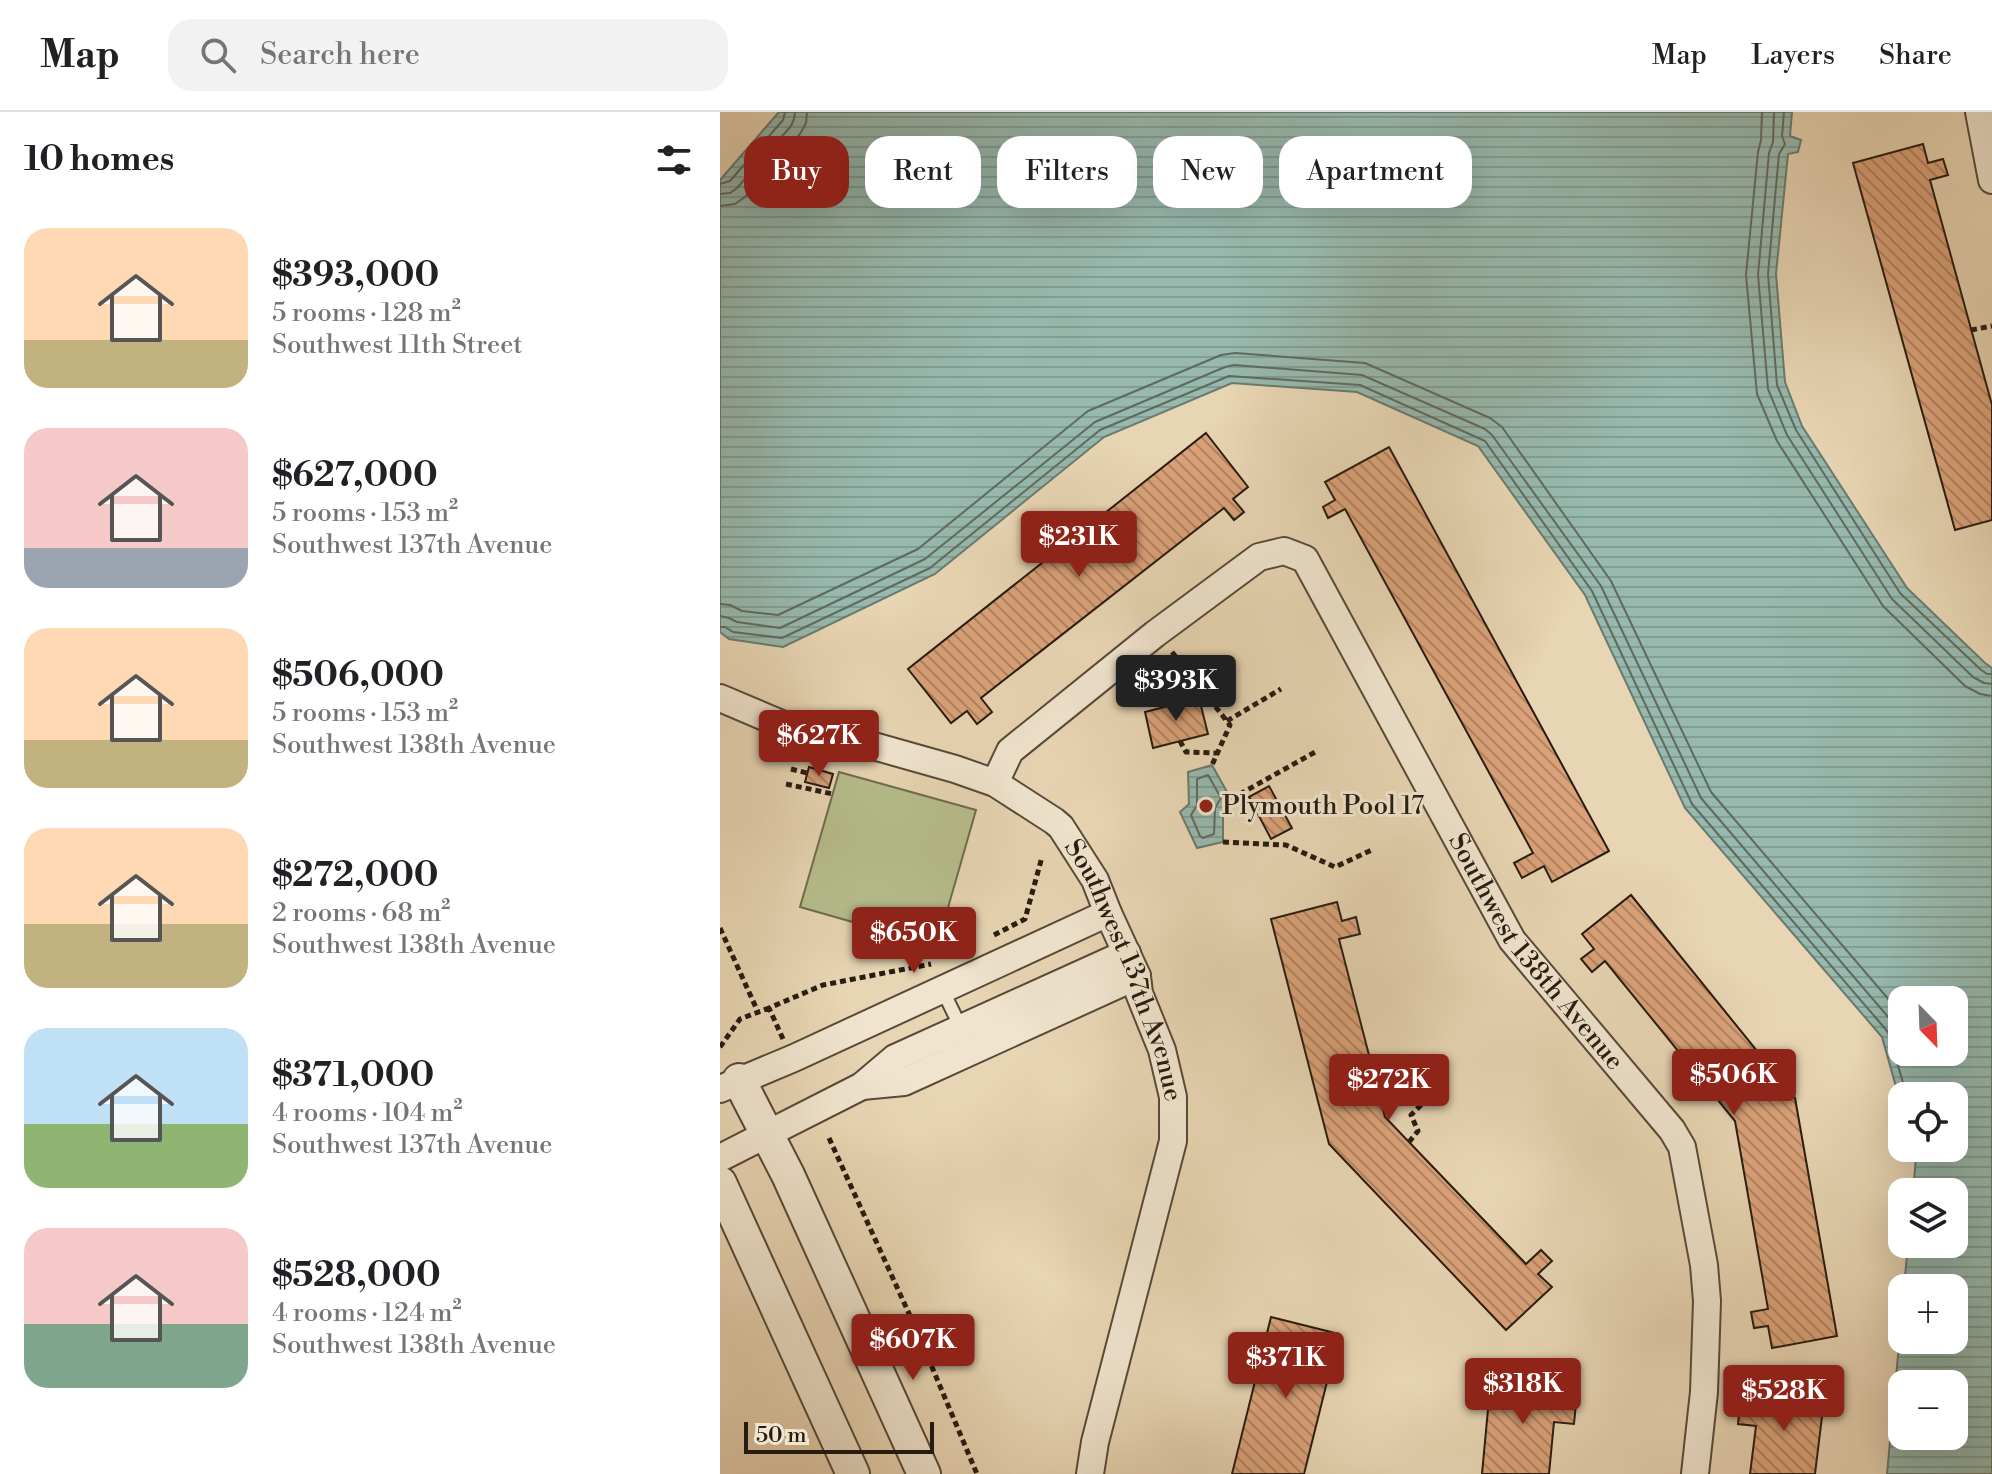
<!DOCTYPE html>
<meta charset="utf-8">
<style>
body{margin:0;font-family:"Libre Bodoni",serif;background:#f2f2f2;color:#202124;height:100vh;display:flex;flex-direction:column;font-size:30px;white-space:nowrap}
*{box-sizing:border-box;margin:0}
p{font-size:26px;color:#757577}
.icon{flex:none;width:44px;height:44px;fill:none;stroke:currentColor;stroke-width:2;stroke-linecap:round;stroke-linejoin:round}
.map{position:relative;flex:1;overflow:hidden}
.details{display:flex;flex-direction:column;background:#fff;width:720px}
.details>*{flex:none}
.guide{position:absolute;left:24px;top:24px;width:760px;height:72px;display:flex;gap:16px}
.needle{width:52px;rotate:157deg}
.tools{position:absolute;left:1168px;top:874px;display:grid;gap:16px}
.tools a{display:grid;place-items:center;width:80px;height:80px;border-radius:16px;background:#fff;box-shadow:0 8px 32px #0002;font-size:40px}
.scale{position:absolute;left:24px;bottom:20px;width:190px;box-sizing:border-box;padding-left:8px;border:4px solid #271c10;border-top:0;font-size:22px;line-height:28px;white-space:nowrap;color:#271c10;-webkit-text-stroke:6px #f0e4ce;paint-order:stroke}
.price{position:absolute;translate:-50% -68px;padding:0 18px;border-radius:8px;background:#8f2418;color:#fff;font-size:26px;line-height:52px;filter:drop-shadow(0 2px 4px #0008)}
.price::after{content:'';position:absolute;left:50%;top:48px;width:24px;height:18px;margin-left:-12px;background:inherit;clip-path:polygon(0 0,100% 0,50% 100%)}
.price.selected{background:#222;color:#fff}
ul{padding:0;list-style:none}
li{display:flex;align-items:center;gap:24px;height:200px;padding:0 24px}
li span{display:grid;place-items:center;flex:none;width:224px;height:160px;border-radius:24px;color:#555}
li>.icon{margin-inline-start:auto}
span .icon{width:96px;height:96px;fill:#fffc;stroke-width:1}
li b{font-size:34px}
h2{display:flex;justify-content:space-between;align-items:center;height:96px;padding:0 24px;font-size:34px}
.pill{padding:0 28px;border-radius:24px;background:#fff;box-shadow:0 8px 32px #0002;font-size:28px;line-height:72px}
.pill.selected{background:#8f2418;color:#fff}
header{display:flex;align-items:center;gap:48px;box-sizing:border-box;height:112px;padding:0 40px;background:#fff;border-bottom:2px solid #e0e0e0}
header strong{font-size:38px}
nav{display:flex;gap:44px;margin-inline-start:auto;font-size:28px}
.search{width:560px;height:72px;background:#f2f2f2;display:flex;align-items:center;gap:20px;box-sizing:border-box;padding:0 28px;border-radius:24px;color:#757577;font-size:30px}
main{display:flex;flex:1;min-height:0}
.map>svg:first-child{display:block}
</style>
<header>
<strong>Map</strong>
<div class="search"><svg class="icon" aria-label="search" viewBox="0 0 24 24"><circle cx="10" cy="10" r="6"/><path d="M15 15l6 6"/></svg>Search here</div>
<nav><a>Map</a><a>Layers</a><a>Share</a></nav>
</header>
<main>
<section class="details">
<h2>10 homes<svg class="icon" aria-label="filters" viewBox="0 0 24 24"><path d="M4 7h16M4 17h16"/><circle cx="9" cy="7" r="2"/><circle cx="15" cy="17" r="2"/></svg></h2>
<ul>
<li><span style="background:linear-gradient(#ffd9b3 70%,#c2b280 0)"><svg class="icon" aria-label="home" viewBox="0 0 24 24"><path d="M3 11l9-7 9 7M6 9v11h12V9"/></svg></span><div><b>$393,000</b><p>5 rooms · 128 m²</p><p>Southwest 11th Street</p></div></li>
<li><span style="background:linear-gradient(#f6c9c9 75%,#9aa5b1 0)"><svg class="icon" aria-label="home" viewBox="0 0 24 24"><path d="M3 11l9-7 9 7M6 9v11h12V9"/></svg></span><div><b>$627,000</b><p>5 rooms · 153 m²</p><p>Southwest 137th Avenue</p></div></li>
<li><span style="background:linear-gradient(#ffd9b3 70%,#c2b280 0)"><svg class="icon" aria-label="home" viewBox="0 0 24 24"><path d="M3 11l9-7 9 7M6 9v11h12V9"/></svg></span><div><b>$506,000</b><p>5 rooms · 153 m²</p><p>Southwest 138th Avenue</p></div></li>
<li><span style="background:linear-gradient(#ffd9b3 60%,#c2b280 0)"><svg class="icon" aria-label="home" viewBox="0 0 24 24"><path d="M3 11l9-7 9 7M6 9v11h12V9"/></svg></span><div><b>$272,000</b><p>2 rooms · 68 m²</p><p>Southwest 138th Avenue</p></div></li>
<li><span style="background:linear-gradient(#bfe0f5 60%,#8fb573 0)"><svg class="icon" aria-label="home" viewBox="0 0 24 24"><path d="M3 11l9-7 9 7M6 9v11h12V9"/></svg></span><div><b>$371,000</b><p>4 rooms · 104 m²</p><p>Southwest 137th Avenue</p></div></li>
<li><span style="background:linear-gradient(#f6c9c9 60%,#7fa58c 0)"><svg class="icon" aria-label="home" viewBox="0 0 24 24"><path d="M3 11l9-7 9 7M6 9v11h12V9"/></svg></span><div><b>$528,000</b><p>4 rooms · 124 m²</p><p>Southwest 138th Avenue</p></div></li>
</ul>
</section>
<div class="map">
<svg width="1272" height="1362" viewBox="0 0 1272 1362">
<defs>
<pattern id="water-rules" width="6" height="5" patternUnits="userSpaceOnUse" patternTransform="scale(2)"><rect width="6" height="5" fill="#97b9ae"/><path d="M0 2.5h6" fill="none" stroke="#829e95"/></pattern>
<pattern id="building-back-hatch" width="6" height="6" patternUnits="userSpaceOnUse" patternTransform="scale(2)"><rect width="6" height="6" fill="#dba279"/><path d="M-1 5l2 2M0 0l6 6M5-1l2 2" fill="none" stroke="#b28362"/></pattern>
</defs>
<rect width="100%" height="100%" fill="#e8d5b3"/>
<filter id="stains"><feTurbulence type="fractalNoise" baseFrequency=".0025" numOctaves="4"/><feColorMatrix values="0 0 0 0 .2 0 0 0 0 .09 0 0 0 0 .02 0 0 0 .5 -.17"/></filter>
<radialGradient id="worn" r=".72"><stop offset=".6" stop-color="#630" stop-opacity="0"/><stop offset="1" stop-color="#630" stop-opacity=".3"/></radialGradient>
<path fill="#b6bd8c" stroke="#6e6c4e" stroke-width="2" d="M119,660L256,698L217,834L80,795Z"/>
<path fill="url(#water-rules)" stroke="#6a7a6f" stroke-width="2" fill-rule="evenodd" d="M59,0H1072L1070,24L1081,28L1078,40L1068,42L1056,162L1065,270L1082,314L1187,476L1265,551L1272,556V1362H1167L1182,1200V1228H1234V1176H1184L1188,1132H1234V1080H1193L1196,1045L1194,1036H1234V984H1182V996L1162,925L965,696L865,483L758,334L637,280L512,271L384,325L215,462L63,535L9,527L0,520V68ZM1182,888H1234V940H1182ZM1182,1272H1234V1324H1182Z
M492,653L511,687L503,697V730L477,736L460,700L469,692L468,660Z"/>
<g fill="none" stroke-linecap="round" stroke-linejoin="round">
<path stroke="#5f6a5f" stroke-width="2" d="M1042,0L1041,28L1038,40L1026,163L1037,282L1057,329L1163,494L1245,574L1260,582L1272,584
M1054,0L1053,30L1049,41L1038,163L1048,277L1067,323L1172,487L1253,565L1264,571L1272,572
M1064,0L1062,24L1065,32L1059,42L1048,162L1057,273L1076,318L1180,481L1260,557L1267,562H1272
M0,72L10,69L63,8L65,0
M0,82L10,81L17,76L71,14L74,7L75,0
M0,94L15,92L25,85L80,22L86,11L87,0
M0,492L10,493L22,499L58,503L198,437L368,299L501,243L515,241L645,251L770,306L782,315L891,469L991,680L1182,903
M0,504L9,506L17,510L60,516L205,447L375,310L505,255L514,253L642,263L765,317L772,323L881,474L981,686L1175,913L1182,930
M0,515H5L13,520L62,526L210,456L380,318L509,264L640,273L765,329L872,479L972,692L1168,920L1187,984
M488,663L501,686L495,696L494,722L483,726L480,724L471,703L477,693V667Z"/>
</g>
<path fill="url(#building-back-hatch)" stroke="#271c10" stroke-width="2" d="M1203,32L1208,51L1223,47L1228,63L1210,68L1272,293V408L1235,418L1133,51Z
M486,321L528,375L513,387L524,400L514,408L504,396L261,586L272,600L257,612L247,599L231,611L188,557Z
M669,335L889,739L832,770L824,754L802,766L794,751L813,741L625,397L608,406L603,395L615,388L605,370Z
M479,586L488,622L433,636L425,600Z
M89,655L113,662L109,676L85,670Z
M549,674L572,716L551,727L529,685Z
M911,783L1075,986L1117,1224L1052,1236L1048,1214L1034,1216L1031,1200L1048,1197L1015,1009L885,849L872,860L861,847L874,837L862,822Z
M617,790L622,809L636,805L640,822L619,827L665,1005L806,1152L821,1138L832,1149L818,1162L832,1175L786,1218L609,1032L551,807Z
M551,1205L619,1222L584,1362H512Z
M771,1265L844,1272L842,1290L856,1291L854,1312L834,1310L829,1362H762Z
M1036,1280L1104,1288L1095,1362H1030L1036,1314L1018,1312L1020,1291L1034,1292Z"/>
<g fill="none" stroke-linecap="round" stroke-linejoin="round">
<g stroke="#574a39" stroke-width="16">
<path id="service" d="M222,877L241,916"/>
</g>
<g stroke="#574a39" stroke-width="30">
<g id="minor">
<path d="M1259,0L1272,68"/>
<path id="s1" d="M0,586L71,616L157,635L235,657L275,671L334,709L341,715L375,768L388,801L417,864L419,881L442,938L453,985V1029L375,1330L370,1362"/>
<path id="s2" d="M275,671L290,639L435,522L539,445L564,439L585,447L792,828L952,1018L962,1035L984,1153L987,1189L984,1280L975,1362"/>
<path d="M142,974L184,970L417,864"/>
<path d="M0,977L74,946L388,801"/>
<path d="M0,1046L142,974L175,946L407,841"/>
</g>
</g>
<g stroke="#574a39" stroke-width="36">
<path id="tertiary" d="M19,968L68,1063L204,1362
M0,1071L133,1362"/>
</g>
<path stroke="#271c10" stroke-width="5" stroke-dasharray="6 4" stroke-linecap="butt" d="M1251,218L1272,214
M452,540L510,613L492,653
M507,609L561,577
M460,629L466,640L497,641
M71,657L87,661
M66,672L113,682
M511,687L597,639
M503,730L566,733L615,755L654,737
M0,816L38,900
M274,823L305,807L322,745
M217,834L238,841L240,840
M63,927L49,896L103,873L211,852
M0,935L20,907L49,896
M109,1026L196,1217L257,1362
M689,1030L698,1019L691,1003L720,974"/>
<use href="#service" stroke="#f0e4ce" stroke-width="12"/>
<use href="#minor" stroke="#f0e4ce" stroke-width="26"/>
<use href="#tertiary" stroke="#f0e4ce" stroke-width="32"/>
</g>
<circle fill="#8f2418" stroke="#f0e4ce" stroke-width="3" cx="486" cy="694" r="8"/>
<g text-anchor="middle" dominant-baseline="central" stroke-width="6" stroke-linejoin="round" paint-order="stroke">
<g font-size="26" fill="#271c10" stroke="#f0e4ce" text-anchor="start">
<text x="502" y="694">Plymouth Pool 17</text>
</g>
<g font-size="26" fill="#271c10" stroke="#f0e4ce">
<text stroke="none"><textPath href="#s2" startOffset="856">Southwest 138th Avenue</textPath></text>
<text stroke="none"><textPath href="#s1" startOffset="526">Southwest 137th Avenue</textPath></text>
</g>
</g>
<rect width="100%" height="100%" filter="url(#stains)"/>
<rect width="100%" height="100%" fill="url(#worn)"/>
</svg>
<div class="tools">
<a><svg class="needle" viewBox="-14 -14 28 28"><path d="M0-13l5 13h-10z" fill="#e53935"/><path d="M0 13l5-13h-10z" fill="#757577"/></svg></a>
<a><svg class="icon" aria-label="locate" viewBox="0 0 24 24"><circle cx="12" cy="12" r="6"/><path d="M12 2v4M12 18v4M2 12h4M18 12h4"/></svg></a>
<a><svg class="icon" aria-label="layers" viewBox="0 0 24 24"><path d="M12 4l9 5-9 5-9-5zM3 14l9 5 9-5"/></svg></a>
<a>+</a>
<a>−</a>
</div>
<div class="scale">50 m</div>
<b class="price" style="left:359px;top:467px">$231K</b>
<b class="price selected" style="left:456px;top:611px">$393K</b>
<b class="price" style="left:99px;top:666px">$627K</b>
<b class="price" style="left:194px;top:863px">$650K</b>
<b class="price" style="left:1014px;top:1005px">$506K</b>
<b class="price" style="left:669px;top:1010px">$272K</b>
<b class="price" style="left:193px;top:1270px">$607K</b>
<b class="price" style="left:566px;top:1288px">$371K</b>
<b class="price" style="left:803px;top:1314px">$318K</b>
<b class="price" style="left:1064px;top:1321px">$528K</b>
<div class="guide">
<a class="pill selected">Buy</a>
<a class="pill">Rent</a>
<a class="pill">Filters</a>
<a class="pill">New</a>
<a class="pill">Apartment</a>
</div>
</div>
</main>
